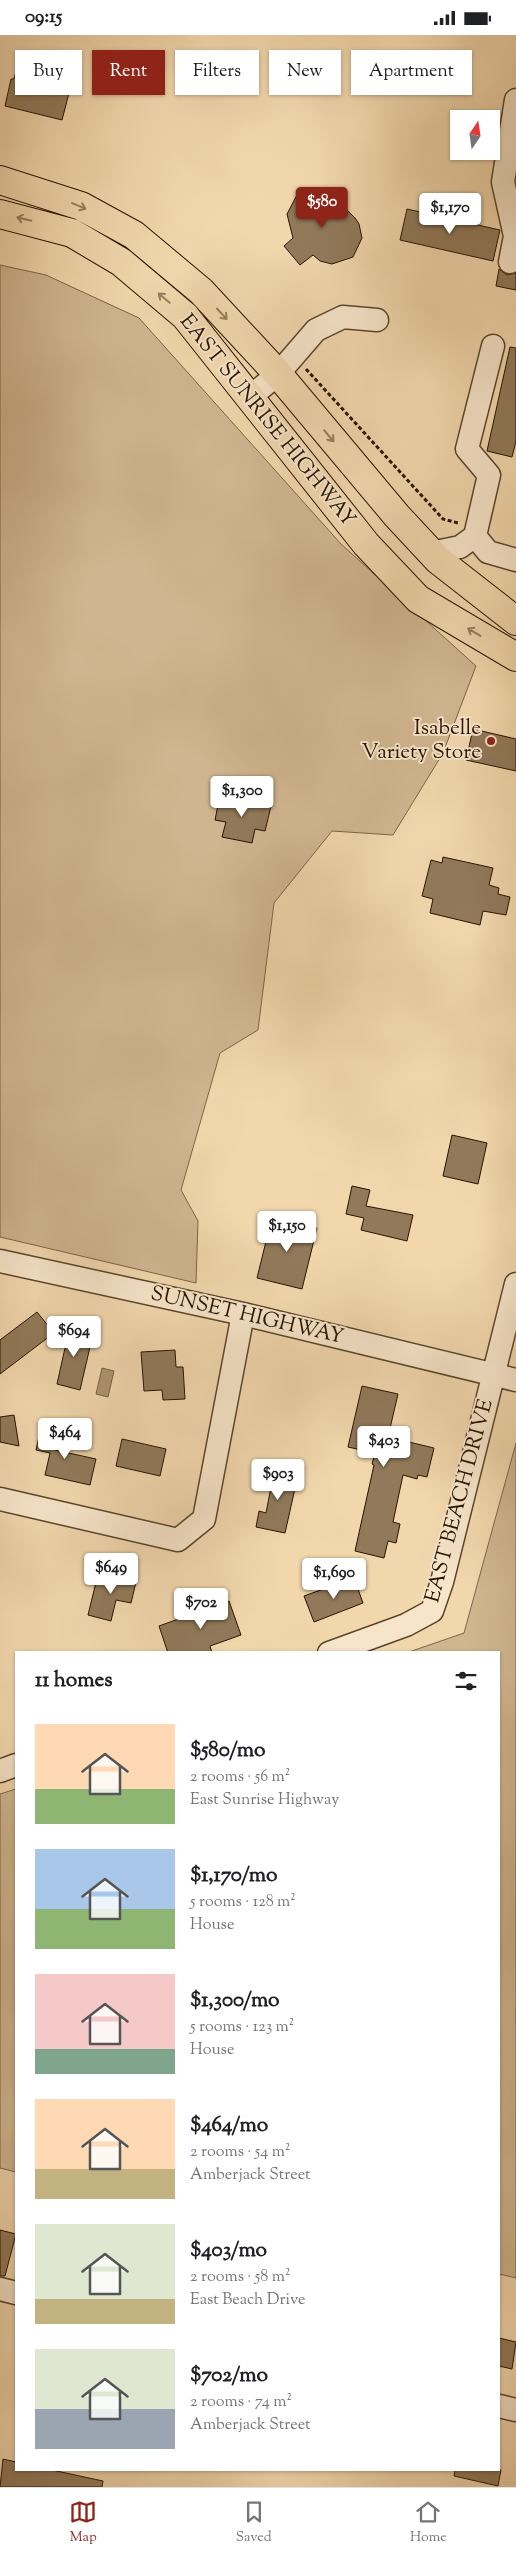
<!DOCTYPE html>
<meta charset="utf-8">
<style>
body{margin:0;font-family:"Sorts Mill Goudy",serif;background:#f2f2f2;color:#202124;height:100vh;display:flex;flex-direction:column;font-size:19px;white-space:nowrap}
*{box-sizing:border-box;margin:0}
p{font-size:16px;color:#757577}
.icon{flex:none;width:28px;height:28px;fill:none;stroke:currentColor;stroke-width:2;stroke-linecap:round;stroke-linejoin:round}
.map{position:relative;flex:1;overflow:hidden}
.side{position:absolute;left:15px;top:1616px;width:485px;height:820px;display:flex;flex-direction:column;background:#fff;border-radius:0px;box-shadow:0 1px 4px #0004}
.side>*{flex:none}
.top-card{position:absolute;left:15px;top:15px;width:486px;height:45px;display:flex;gap:10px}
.needle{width:32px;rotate:13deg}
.controls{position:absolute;left:450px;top:75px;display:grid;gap:10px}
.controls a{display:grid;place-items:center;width:50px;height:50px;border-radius:0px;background:#fff;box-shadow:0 1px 4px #0004;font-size:25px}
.price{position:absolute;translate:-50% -42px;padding:0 11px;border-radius:5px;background:#fff;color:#222;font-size:16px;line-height:32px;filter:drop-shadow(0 1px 2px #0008)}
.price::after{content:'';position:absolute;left:50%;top:30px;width:15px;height:11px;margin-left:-8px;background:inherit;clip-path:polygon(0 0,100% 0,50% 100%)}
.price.selected{background:#8f2418;color:#fff}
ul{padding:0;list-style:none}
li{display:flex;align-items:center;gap:15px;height:125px;padding:0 20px}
li span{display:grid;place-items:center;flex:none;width:140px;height:100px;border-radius:0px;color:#555}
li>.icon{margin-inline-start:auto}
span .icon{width:60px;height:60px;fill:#fffc;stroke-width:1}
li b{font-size:21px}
h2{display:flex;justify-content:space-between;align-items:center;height:60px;padding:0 20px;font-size:21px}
.tag{padding:0 18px;border-radius:0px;background:#fff;box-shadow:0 1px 4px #0004;font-size:18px;line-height:45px}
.tag.selected{background:#8f2418;color:#fff}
.status{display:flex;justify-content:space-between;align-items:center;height:35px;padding:0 25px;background:#fff;direction:ltr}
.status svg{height:14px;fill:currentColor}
.menu{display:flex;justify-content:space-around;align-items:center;height:70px;border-top:1px solid #e0e0e0;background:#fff;font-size:14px;color:#757577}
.menu a{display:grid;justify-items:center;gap:2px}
.menu .selected{color:#8f2418}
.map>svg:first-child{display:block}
</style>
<div class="status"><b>09:15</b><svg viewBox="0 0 49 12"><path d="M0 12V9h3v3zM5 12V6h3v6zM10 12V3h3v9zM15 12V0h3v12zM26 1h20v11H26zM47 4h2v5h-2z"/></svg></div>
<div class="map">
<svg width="516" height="2452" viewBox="0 0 516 2452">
<rect width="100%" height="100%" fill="#f2d7ad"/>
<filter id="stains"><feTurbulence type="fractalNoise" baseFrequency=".004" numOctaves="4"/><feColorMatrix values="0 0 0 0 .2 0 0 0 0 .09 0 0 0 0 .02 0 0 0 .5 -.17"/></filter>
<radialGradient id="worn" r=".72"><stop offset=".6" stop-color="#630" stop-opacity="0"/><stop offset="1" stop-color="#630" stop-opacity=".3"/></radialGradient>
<path fill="#d0b690" stroke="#7c6548" d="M0,230L46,240L139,283L341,509L476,631L443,718L393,800L332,796L274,868L258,995L220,1018L181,1155L198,1186L196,1248L0,1202Z
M516,1408V2243L499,2239V1618L409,1617L464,1598Z
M16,1754V2137L0,2133V1759Z"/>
<path fill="#ad9572" stroke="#786144" d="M102,1333L114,1336L108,1362L96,1359Z"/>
<path fill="#91795a" stroke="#281400" d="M25,23L46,28L43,38L50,40L47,53L69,58L62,85L5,71L11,44H14L17,32L22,33Z
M317,153L330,158L355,183L359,189L362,203L353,222L332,229L320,226L313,220L300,230L284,211L293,203L287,179L297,160Z
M407,174L500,195L493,226L400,205Z
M499,234L507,240L516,238V255L496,251Z
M510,312L516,313V406L512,422L487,416Z
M473,694L516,704V736L466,725Z
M220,760L271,771L265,796L255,794L252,808L222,802L226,787L215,785Z
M443,822L493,833L489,850L499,853L498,859L510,862L506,880L483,876L480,890L430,878L433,864L422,861L431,825L442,828Z
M452,1100L487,1108L478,1149L443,1141Z
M352,1151L370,1155L366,1171L413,1180L407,1206L361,1195L364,1183L346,1179Z
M272,1182L317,1193L302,1254L257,1243Z
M37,1277L54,1298L0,1339V1305Z
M71,1286L85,1289L81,1310L90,1312L80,1355L57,1349Z
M175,1315L176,1332H183L185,1364L163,1365L162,1355L144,1356L141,1317Z
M362,1351L398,1359L388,1402L434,1413L427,1442L418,1440L417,1444L403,1440L393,1487L400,1489L396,1508L388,1506L384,1523L355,1516L374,1430L372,1429L375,1418L348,1412Z
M14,1380L19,1411L0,1407V1382Z
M41,1392L60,1397L55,1415L96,1424L90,1450L45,1440L50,1418L36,1415Z
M122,1404L166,1414L160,1441L116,1431Z
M269,1434L298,1440L285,1498L256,1492L259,1476L266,1478L271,1452L265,1450Z
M117,1538L137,1543L131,1568L116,1565L111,1586L88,1580L98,1539L116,1543Z
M354,1543L363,1568L314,1587L304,1561Z
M229,1566L241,1600L210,1611L212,1618H168L159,1591Z
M0,2195L16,2199L5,2241H0Z
M499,2303L516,2307L512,2334L499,2331Z
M3,2424L16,2427V2435H52L103,2446L102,2452H0Z
M455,2435H501L498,2451L454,2441Z"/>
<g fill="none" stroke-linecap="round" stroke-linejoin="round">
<g stroke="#5a452b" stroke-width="25">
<path id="minor" d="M510,227L515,201L503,147L516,65
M250,362L278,339L316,295L343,282L377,285
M475,501L488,517L516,525
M431,518L460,512L475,501L489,440L467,414L493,311
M0,1226L243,1279L516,1345
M0,1464L178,1505L204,1484L243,1279
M329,1618L406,1590L432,1576L442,1547L516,1249
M0,1736L16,1730
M0,2254L16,2258
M499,2371L516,2375"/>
</g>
<g stroke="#281400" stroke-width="30">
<path id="major" d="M0,145L81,171L134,200L201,256L278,339L397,481L438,525L516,586
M0,179L72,198L121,227L185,281L366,509L418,564L516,622"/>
</g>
<path stroke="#281400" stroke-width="3" stroke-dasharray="4 2.5" stroke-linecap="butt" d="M306,334L443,484L458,488"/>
<use href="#minor" stroke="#f7e5ca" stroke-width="22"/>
<use href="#major" stroke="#f2d7ad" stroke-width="28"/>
</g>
<defs><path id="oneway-shaft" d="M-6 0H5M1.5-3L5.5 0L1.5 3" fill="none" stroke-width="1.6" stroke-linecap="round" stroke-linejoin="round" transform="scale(1.25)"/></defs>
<g stroke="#977f5f">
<use href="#oneway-shaft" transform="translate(79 171) rotate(23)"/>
<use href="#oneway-shaft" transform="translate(24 184) rotate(-167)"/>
<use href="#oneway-shaft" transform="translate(164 263) rotate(-140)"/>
<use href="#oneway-shaft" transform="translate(222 279) rotate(47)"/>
<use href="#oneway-shaft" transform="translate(329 401) rotate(50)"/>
<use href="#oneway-shaft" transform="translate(474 597) rotate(-149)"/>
</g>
<circle fill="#8f2418" stroke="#f7e5ca" stroke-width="2" cx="491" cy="706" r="5"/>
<g text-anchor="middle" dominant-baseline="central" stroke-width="4" stroke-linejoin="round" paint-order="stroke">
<g font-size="21" fill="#281400" stroke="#f7e5ca">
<text transform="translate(267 386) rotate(51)">EAST SUNRISE HIGHWAY</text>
<text transform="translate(247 1281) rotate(13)">SUNSET HIGHWAY</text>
<text transform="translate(460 1466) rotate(-75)">EAST BEACH DRIVE</text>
</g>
<g font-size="21" fill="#281400" stroke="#f7e5ca" text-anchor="end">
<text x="481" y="694">Isabelle<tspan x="481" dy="24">Variety Store</tspan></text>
</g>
</g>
<rect width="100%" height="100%" filter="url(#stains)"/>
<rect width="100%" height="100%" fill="url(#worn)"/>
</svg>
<div class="controls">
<a><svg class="needle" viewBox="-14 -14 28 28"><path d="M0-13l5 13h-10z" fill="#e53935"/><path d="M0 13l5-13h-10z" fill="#757577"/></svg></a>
</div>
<b class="price selected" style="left:322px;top:194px">$580</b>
<b class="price" style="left:450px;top:200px">$1,170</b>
<b class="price" style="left:242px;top:783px">$1,300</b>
<b class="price" style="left:287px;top:1218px">$1,150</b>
<b class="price" style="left:74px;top:1323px">$694</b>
<b class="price" style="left:65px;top:1425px">$464</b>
<b class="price" style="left:384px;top:1433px">$403</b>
<b class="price" style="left:278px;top:1466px">$903</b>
<b class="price" style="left:111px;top:1560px">$649</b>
<b class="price" style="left:334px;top:1565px">$1,690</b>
<b class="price" style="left:201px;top:1595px">$702</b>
<div class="top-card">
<a class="tag">Buy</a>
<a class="tag selected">Rent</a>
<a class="tag">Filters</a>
<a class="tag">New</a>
<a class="tag">Apartment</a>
</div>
<section class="side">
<h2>11 homes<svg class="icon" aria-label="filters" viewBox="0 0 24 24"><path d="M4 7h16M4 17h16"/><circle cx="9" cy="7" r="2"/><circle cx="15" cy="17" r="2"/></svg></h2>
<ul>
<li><span style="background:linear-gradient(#ffd9b3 65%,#8fb573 0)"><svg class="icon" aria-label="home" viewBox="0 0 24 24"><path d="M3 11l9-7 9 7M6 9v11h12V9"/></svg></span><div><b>$580/mo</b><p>2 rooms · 56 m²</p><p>East Sunrise Highway</p></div></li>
<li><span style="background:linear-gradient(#a9c7e8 60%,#8fb573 0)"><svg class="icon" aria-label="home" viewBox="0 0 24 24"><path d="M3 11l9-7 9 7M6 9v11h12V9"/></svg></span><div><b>$1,170/mo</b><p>5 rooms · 128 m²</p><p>House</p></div></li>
<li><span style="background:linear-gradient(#f6c9c9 75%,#7fa58c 0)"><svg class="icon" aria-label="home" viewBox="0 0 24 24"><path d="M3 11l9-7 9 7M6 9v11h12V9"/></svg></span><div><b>$1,300/mo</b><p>5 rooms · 123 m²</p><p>House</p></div></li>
<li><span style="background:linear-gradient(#ffd9b3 70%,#c2b280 0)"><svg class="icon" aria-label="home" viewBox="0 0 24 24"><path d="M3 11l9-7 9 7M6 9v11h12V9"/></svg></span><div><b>$464/mo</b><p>2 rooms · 54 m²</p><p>Amberjack Street</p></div></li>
<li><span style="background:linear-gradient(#dfe7d0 75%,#c2b280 0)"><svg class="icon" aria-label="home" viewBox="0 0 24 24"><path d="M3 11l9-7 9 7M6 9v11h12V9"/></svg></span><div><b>$403/mo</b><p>2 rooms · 58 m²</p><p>East Beach Drive</p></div></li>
<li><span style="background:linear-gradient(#dfe7d0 60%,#9aa5b1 0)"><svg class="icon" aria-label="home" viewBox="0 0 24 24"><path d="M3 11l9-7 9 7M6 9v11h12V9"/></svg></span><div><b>$702/mo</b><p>2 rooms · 74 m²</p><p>Amberjack Street</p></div></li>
</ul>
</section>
</div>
<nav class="menu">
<a class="selected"><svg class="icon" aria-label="map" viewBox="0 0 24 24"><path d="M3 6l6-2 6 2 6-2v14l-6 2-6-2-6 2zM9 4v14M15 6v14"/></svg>Map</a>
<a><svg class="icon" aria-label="saved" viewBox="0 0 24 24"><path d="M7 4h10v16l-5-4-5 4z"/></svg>Saved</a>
<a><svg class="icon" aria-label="home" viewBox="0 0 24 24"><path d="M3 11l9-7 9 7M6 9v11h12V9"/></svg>Home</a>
</nav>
